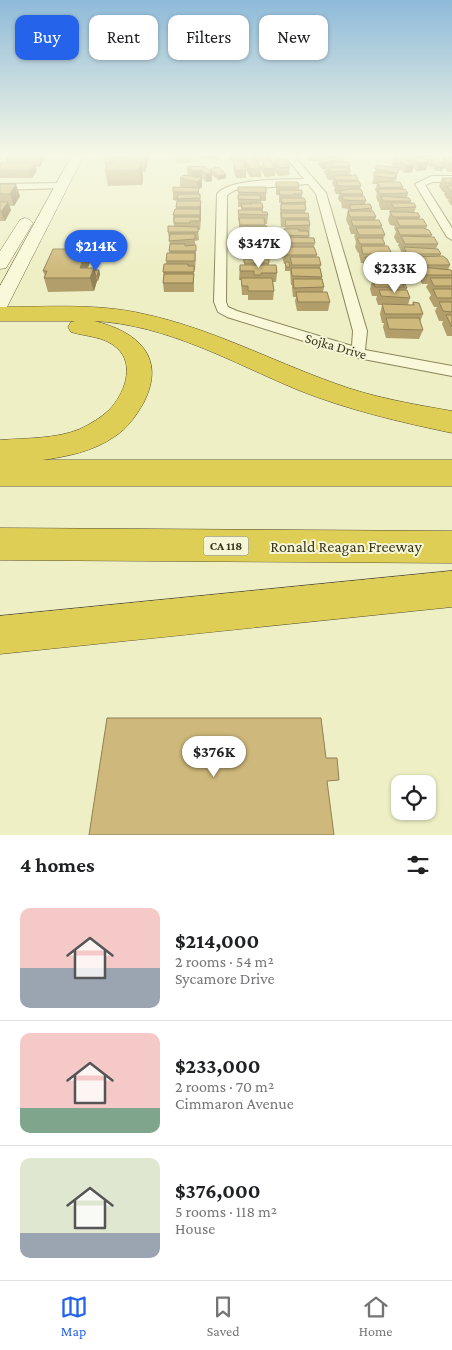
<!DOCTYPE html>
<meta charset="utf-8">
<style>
body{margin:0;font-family:"Crimson Pro",serif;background:#f2f2f2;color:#202124;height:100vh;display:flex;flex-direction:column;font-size:19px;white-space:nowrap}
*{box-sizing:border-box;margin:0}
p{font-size:16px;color:#757577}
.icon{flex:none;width:28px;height:28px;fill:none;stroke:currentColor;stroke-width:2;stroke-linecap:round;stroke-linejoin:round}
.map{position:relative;height:835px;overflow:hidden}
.sheet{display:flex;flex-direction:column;background:#fff;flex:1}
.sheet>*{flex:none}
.banner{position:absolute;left:15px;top:15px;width:422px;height:45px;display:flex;gap:10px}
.controls{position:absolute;left:391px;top:775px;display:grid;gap:10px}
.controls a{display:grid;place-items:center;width:45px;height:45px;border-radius:10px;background:#fff;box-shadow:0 1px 4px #0004;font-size:25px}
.price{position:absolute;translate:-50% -42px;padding:0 11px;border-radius:18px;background:#fff;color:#222;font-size:16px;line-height:32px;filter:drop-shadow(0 1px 2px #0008)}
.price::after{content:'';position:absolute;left:50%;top:30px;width:15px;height:11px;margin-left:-8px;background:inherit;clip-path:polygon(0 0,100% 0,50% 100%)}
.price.current{background:#2563eb;color:#fff}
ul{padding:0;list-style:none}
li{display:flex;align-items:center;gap:15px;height:125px;padding:0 20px}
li+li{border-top:1px solid #e0e0e0}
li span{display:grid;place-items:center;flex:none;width:140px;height:100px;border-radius:10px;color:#555}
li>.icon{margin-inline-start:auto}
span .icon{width:60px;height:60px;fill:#fffc;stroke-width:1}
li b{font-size:21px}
h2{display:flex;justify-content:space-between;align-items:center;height:60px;padding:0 20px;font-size:21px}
.tag{padding:0 18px;border-radius:10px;background:#fff;box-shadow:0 1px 4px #0004;font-size:18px;line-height:45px}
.tag.current{background:#2563eb;color:#fff}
.tabs{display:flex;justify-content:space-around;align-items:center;height:70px;border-top:1px solid #e0e0e0;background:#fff;font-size:14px;color:#757577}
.tabs a{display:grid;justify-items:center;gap:2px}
.tabs .current{color:#2563eb}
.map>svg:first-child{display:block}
</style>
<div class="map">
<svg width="452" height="835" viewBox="0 0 452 835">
<rect width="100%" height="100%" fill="#eeefc5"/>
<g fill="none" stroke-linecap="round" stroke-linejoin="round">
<g stroke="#8b845b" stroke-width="2">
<path id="minor" d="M3,155H12L3,167L0,168V159Z
M284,155H293L326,193L367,331L365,350L452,366V376L358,358L227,317L218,312L214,302L217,194C230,178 283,180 304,179ZM308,184L316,194L353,331L352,346L237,311L228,307L226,302L227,195L235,190Z
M432,176H452V182H433L425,185L452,228V240L447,237L415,184Z
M62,183L65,184V188L0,190V184Z"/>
</g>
<g stroke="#6d643e" stroke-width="1">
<path id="secondary" d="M72,155H84L9,303L7,307L0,309V286Z
M25,218L30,220L33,223L6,268L0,269V251L20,220Z"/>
</g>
<g stroke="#58502f" stroke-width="1">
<path id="motorway" d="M0,307C48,307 97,303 144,314C210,328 270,360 334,383C371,397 412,404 452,411V433C400,422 348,410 298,390C231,362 168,325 94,321C136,331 167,356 144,402C136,416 128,428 114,437C94,451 66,457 42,460H452V486H0V440C26,438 56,439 80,429C90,424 101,418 109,410C124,395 136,365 117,348C104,336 87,337 71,332L68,327L71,322L75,321H0Z
M0,528L452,531V563L0,560Z
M452,571V607L0,654V616Z"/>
</g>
<use href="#minor" fill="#f9f9d9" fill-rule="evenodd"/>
<use href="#secondary" fill="#f9f9d9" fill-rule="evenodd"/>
<use href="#motorway" fill="#dfce55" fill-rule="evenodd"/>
</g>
<path fill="#b19e6a" d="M8,155H46H43L44,159L40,167H36L37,170L32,178H0V165L6,162L5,159Z
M104,155H150L145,172H142L143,177L142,185L108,186L105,171L106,168L103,157Z
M175,155H191L190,163H176Z
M199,155H220L217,160L199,158Z
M229,155H248L247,159H253V155H271V160L274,165V160L290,167L289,175L278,176L275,171V176L265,177L261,168L262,161H257L261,169V177H250L246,170V178H236L233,168V161H230Z
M305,155H329V156L348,155V156H340L343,159V162L350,166V169L351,171L350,176L358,180L357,181L361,186L360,189L363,194V196L366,201L365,204L372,208V211L376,217L375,220L382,226L381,228L385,235L383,240L385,244V246L392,254L391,257L400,261L397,267L406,275L402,284L407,288L406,290L410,298L408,305H412L413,302L423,314L420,322L423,330L419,339L386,338L383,327L384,323H382L380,314L382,305H378L376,299L377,296H372L370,289L372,281H371L369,276L370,273H365L363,266V263H361L359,255V253H358L355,247L356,242L354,236L355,234H351L349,228L350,226H349L346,220L348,209L342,208L341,202H340L338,199L339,194H336L334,190L335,188L332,184L333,180H328L326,176L327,175H326L324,172L325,169H322L318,165L319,161H309Z
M408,155L428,161V159L441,163L444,156H452V172H448L444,167L442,171H435L433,167H430L428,164L426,170L417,171L413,168L412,172L405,173L399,169L396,181L395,180L394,182L403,187V189L408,193L407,198L411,201V203L416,207L414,213L420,217L419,219L427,226L426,229L432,235L431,237L438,244L436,249L441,254L440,256L450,265L448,270L452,272V336H447L442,324L443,321H439L435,311L437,307H434L429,298L431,295L426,287L428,284H422L418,276L419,274H416L412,266L413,263H404L401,256L402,253L398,245L399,243H397L394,237L396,232L394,228L395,226L390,225L388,220L390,213L389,212L390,210H381L379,205V202H378L376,197L377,193L375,190L377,184H372L377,165L396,168L391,165L394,158L406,160Z
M422,155H433L432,157H423Z
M187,167L210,171V169L226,178L218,180L212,175V181L206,182L201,178H199H202V187L199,189V194H200L201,209L200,230H198L199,240L195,241L196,254L195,270H194V292H164L163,283L164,276L163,272L169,253L170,246L168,232L174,226L173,215L176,209L177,201L173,200V192L185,187H180V178L187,175Z
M442,178H452V206L451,205L448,201L449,199H447L444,194L445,192H443L439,186Z
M276,182L299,187V190L302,194V198L306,202L305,213L309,218L310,225L309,238L315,243L314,247L317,255L316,257L321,265L320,268L324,287L323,292L330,302L328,311H297L295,301L296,297H293L292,288V285H291L290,269V271H285V264H284L282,256L283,247H288L289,244H284L283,238L285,227H281L280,212L281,203H279V195H276Z
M0,184L20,196L14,206H9L11,210L5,221H0Z
M238,187L266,193V201H261V203L263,208V212L268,215L267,224H265L267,243L266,256L269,263V265L277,273L276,282H273L274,291L273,300H248V295H242L241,280H239L240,265H244V259H240V252H239V235H240V233H239V223L238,219V210H241V207H238Z
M90,262L88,268H94V270H99L100,274L98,281H97L94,291L48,292L44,278L45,276L43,271Z"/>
<path fill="#908156" d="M40,155H43L44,159L40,167L37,159Z
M143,155H150L145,172L143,157Z
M217,155H220L217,160Z
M343,159L342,166L335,164L334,162L333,167L325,164V169H322L324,162Z
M429,162L426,170L417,171L419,163Z
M35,163L37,170L32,178L29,171Z
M141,163L143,177L142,185L139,170Z
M414,164L412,172L405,173L407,165Z
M201,170V178L192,179V171Z
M212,173V181L206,182V174Z
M226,174V178L218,180V176Z
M202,178V187L199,189V200L197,182Z
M16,184L20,196L14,206L10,194Z
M200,194L201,209L200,230Z
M8,202L11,210L5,221L1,212Z
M267,226L266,235L263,241L264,233Z
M87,249L90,262L85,276L80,268Z
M267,251L266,260L253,262L254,253Z
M94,268L97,281L94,291L90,278Z
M99,270L100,274L98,281L97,276Z"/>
<path fill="#ceb87b" stroke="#908156" d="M8,155H40L37,159H5Z
M104,155H143V157H123L121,163H141L139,170L105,171L108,163H115L117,157H103Z
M339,155L343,159L324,162L319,157Z
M408,155H419L429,162L419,163Z
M400,156L414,164L407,165L394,158Z
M444,156H452V164H450Z
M245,159H251L257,160L261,169H250Z
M285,159L290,167L279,168L274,160Z
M428,159H438L444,167H437L434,163H431Z
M243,160L246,170H236L233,161Z
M262,160H271L275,168L265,169Z
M2,162L35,163L29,171L0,170V165Z
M334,162H348L350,166L327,167L325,164H335Z
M377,165L399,168L398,173L375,169Z
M204,166L212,173L206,174L201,170L192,171L187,167Z
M219,167L226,174L218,176L210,169Z
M328,168H348L351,171L330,172Z
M374,172L396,174L395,178L374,176Z
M184,175L202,178L197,182L180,178Z
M356,175L358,180H336L334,176Z
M442,178H452V183H446Z
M359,181L361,186H342L337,185L336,182Z
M276,182H298L299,187H276Z
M377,182H400L403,187L380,188Z
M0,184H16L10,194H0Z
M447,186H452V191H450Z
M173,187L199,188L198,192H173Z
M238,187H266V193L238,192Z
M350,189H361L363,194H341L340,191Z
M378,189H405L408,193L380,194Z
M279,190H302V194H294V195H280Z
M178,194H200V198L177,199Z
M238,195H260L261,200L238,199Z
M342,196H364L366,201L343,200Z
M381,196L409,198L411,201H383Z
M281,198H304L306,202L282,203Z
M177,201H201L200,207H176Z
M0,202H8L1,212H0Z
M251,203H262L263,208H242L241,204H252Z
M391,203H414L416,207L394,208Z
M281,204H305L306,210H281Z
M370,204L372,208L351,210L349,205Z
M175,209H200V215H173Z
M238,210H262V212H267L268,215L239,214Z
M348,211H373L376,217H350Z
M390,212H406L418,213L420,217H393Z
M281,213H308L309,218H282Z
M174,217H200V221H190V223H174Z
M239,218H264L265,225H240Z
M396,219H423L427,226H400Z
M285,220H309L310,225L286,226Z
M351,220H379L382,226H353Z
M168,226L198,227V232H168Z
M240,226H267L264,233H240Z
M356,228H382L385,235H359Z
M397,228H423L429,230L432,235H400Z
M284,229H298L299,231H308L309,236L285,235Z
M170,234H195V239L169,241Z
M239,235L266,236L267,243H239Z
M401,236L434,237L438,244H405Z
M289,237L314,238L315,243H290Z
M357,238H382L385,244H360Z
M170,244H185V246L196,245V251H169Z
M240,245H267V251L254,253V250H240Z
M361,246H388L392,254H363Z
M283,247H314L317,255H285Z
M404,247L438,249L441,254H407Z
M53,249H87L80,268H94L90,278H44L47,271H43Z
M167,253H195V261H166Z
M269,256V263H244V258Z
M443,256L447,259L450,265H419L415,257Z
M290,257H319L321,265H292Z
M365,257H398L400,261H396L398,265L368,264Z
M285,262H289L290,267H286Z
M164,264H188V266H194V272H163Z
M240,265H276L277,273H261V275H254V271H240Z
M372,267H403L406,275L385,274L384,272H373Z
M421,267L451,270L452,272V275H425Z
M291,268H320L322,277L292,276Z
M94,270H99L97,276H96Z
M164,274H194L193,283H163Z
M241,278H272L274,291H248V286H242Z
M430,278H452V286H434Z
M293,279H322L324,287L294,288Z
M400,279L404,287H375L373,280Z
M403,284H405L407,288H404Z
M433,289H452V298H437Z
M379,290H407L410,298L381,296Z
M296,292H327L330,302H298Z
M413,302L419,303L423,314H385L382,304L414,305Z
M439,302H452V312L443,311Z
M446,315H452V327Z
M386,318H419L423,330L389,329Z
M107,718H321L326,758H337L339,780L327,781L334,835H89Z"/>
<linearGradient id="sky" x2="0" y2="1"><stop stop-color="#8ebad9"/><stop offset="0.57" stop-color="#f7f8e5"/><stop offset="1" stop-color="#f7f8e5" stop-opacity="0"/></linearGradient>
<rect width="452" height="272" fill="url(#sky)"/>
<g text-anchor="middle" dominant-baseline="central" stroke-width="4" stroke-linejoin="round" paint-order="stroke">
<rect fill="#f5f6d5" stroke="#736f56" stroke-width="1" x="203.5" y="536.5" width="45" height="19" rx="4"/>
<g font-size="12" font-weight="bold" fill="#3b351f">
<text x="226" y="546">CA 118</text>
</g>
<g font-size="14" fill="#3b351f" stroke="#f5f6d5">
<text transform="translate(336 346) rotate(16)">Sojka Drive</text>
</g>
<g font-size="16" fill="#3b351f" stroke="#f5f6d5">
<text x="346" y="546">Ronald Reagan Freeway</text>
</g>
</g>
</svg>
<div class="controls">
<a><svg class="icon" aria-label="locate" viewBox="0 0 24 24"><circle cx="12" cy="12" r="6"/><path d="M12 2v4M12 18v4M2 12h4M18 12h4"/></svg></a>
</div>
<b class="price" style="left:259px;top:269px">$347K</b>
<b class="price current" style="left:96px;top:272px">$214K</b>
<b class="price" style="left:395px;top:294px">$233K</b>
<b class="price" style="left:214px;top:778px">$376K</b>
<div class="banner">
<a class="tag current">Buy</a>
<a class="tag">Rent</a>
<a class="tag">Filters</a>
<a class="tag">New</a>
</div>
</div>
<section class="sheet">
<h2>4 homes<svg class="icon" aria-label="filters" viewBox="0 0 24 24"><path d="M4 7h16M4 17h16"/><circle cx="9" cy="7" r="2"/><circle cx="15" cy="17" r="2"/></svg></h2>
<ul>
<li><span style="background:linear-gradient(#f6c9c9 60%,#9aa5b1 0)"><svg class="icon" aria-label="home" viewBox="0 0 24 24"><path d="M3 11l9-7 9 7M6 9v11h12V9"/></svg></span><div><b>$214,000</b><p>2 rooms · 54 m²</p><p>Sycamore Drive</p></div></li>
<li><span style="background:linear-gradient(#f6c9c9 75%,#7fa58c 0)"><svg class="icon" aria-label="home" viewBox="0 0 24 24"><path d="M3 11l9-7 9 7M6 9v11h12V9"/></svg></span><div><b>$233,000</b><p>2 rooms · 70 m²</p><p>Cimmaron Avenue</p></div></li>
<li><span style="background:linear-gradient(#dfe7d0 75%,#9aa5b1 0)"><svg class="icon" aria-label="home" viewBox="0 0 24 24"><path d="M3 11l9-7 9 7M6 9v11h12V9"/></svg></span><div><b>$376,000</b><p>5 rooms · 118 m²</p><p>House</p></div></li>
</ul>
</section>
<nav class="tabs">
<a class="current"><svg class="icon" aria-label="map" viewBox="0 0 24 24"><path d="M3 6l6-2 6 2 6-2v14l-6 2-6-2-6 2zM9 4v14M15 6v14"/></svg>Map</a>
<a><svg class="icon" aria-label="saved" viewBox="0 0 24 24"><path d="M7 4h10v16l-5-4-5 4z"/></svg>Saved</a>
<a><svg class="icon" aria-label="home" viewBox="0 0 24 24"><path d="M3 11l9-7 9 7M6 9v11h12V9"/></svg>Home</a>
</nav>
